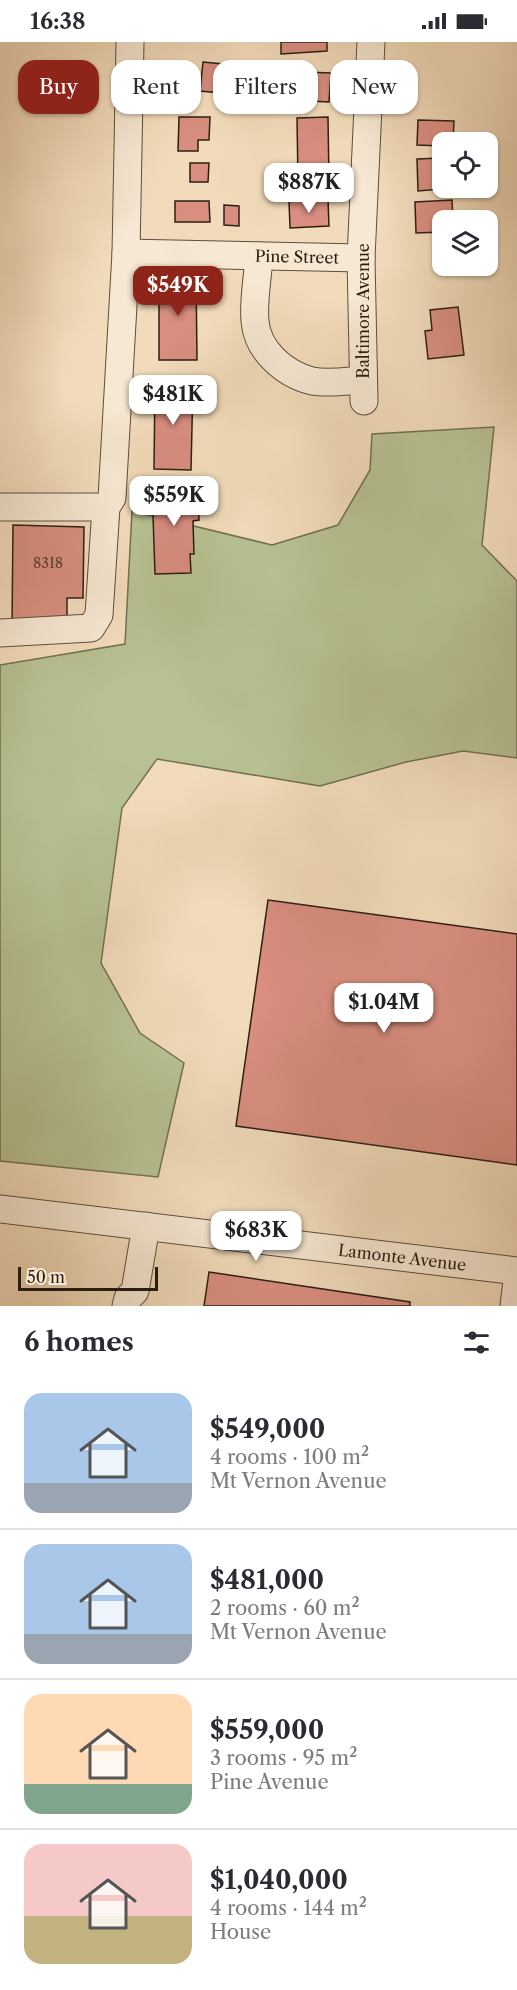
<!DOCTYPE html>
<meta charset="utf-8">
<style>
body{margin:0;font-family:"Libre Caslon Text",serif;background:#f7f7f7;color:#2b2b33;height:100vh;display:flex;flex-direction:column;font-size:22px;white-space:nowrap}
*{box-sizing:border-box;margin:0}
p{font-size:20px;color:#7c7c81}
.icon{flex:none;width:33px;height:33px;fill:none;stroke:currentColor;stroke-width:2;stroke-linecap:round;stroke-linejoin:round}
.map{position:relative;height:1264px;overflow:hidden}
.panel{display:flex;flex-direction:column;background:#fff;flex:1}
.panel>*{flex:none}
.top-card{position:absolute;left:18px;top:18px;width:482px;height:54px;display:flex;gap:12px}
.buttons{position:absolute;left:432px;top:90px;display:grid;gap:12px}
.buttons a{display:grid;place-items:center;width:66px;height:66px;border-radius:12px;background:#fff;box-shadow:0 2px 4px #0004;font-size:30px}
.scale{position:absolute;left:18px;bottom:15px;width:140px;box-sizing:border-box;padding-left:6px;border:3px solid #2b1f13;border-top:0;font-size:16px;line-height:21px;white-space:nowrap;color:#2b1f13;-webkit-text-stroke:4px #f7e8d3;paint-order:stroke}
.price{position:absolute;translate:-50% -51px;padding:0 14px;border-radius:12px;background:#fff;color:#222;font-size:20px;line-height:39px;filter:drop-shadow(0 2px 3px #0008)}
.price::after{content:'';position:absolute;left:50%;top:36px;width:18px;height:14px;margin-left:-9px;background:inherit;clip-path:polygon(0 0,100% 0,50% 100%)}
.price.selected{background:#8f2418;color:#fff}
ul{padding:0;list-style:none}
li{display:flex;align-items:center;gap:18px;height:150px;padding:0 24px}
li+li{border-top:2px solid #e1e1e2}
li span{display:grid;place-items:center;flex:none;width:168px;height:120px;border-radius:18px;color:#555}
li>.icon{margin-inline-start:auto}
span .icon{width:72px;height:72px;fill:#fffc;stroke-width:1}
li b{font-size:26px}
h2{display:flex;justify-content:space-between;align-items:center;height:72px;padding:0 24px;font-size:26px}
.chip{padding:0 21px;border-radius:18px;background:#fff;box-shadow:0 2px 4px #0004;font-size:21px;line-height:54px}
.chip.selected{background:#8f2418;color:#fff}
.status{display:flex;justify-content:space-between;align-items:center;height:42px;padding:0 30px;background:#fff;direction:ltr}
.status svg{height:16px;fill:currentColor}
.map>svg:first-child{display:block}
</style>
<div class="status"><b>16:38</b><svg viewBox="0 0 49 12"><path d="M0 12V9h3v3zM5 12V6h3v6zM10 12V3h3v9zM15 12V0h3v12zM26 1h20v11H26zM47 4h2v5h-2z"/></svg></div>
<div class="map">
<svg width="517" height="1264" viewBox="0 0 517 1264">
<rect width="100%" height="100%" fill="#f2dbbb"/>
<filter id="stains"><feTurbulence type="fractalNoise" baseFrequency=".00333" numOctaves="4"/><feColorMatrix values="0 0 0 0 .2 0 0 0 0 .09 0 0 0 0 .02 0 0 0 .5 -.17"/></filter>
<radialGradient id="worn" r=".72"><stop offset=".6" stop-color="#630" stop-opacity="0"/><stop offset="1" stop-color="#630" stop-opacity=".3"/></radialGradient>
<path fill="#b7c192" stroke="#717052" stroke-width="1.5" d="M494,385L482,503L517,539V716L463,709L406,720L320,744L157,717L122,766L101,921L140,991L184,1021L158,1135L0,1119V623L125,602L132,469L272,503L338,483L370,428L372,392Z"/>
<path fill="#d98e80" stroke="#2b1f13" stroke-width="1.5" d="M281,0H327V9L281,12Z
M203,20L223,22L221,51L200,49Z
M279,29L331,31L329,60L289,58L290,44H278Z
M179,75H210L209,98H198V109H178Z
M328,75L329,139L298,140L297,76Z
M418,78L454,79L453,100H442V104L417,103Z
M441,116L442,147L418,149L417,117Z
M190,121H209L208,140H190Z
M328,157L329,184L290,186L289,159Z
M452,158L453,178H442V190L416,191L415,160Z
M175,159H209L210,180H175Z
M224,163L239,164V184L224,183Z
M159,231H196L197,318H159Z
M458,265L464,313L428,317L425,289L432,288L430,268Z
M155,341H193L191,428L154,427Z
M198,442L199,478L193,479L194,512H190L191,531L155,532L152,444Z
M13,483L84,485L83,556H67V579L12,584Z
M268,858L517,892V1123L236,1084Z
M209,1230L410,1260V1264H204Z"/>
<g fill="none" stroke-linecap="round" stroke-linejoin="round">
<g stroke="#5d4e3d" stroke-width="29">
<g id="minor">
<path id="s1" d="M126,211L361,216"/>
<path d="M259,214C258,235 253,258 255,279C257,308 284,332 312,339C328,342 347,339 363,338"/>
<path d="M364,359L361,216L371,0"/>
<path d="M0,465H106L112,456L126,211L130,0"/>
<path d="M0,591L91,586L99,573L106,465"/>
<path id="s2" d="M0,1167L517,1229"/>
<path d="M126,1264L128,1256L135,1249L146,1184"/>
<path d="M514,1264L517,1239"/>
</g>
</g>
<use href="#minor" stroke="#f7e8d3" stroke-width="27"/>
</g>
<g text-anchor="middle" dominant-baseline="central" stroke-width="5" stroke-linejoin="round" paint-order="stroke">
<g font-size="14" fill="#563b2e">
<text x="48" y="521">8318</text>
</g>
<g font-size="16" fill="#2b1f13" stroke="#f7e8d3">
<text stroke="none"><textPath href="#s1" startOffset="171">Pine Street</textPath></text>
<text transform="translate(363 269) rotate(-90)">Baltimore Avenue</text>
<text stroke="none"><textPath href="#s2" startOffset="405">Lamonte Avenue</textPath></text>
</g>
</g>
<rect width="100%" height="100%" filter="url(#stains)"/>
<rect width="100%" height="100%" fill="url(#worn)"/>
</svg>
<div class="buttons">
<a><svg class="icon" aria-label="locate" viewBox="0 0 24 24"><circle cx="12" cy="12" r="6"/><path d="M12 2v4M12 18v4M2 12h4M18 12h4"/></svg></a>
<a><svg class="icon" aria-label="layers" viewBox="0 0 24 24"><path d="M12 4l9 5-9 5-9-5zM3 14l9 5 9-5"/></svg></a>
</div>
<div class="scale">50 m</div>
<b class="price" style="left:309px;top:172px">$887K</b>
<b class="price selected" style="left:178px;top:275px">$549K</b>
<b class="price" style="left:173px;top:384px">$481K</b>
<b class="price" style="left:174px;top:485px">$559K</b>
<b class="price" style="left:384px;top:992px">$1.04M</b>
<b class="price" style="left:256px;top:1220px">$683K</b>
<div class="top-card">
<a class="chip selected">Buy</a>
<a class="chip">Rent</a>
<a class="chip">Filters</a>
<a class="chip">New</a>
</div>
</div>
<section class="panel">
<h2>6 homes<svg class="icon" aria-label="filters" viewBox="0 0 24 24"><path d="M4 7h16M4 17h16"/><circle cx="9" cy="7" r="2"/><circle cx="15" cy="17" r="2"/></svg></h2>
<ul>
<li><span style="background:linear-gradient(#a9c7e8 75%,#9aa5b1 0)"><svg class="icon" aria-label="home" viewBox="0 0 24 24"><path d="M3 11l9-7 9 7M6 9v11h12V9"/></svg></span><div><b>$549,000</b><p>4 rooms · 100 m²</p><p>Mt Vernon Avenue</p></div></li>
<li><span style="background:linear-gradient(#a9c7e8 75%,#9aa5b1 0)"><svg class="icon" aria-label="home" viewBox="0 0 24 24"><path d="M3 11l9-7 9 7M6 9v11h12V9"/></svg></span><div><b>$481,000</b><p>2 rooms · 60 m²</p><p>Mt Vernon Avenue</p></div></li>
<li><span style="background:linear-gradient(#ffd9b3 75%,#7fa58c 0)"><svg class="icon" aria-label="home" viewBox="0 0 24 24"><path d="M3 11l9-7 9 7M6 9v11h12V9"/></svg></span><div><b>$559,000</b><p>3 rooms · 95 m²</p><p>Pine Avenue</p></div></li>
<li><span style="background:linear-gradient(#f6c9c9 60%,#c2b280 0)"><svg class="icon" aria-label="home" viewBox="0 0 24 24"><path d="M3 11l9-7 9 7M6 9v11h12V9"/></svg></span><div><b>$1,040,000</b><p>4 rooms · 144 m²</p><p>House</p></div></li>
</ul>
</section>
